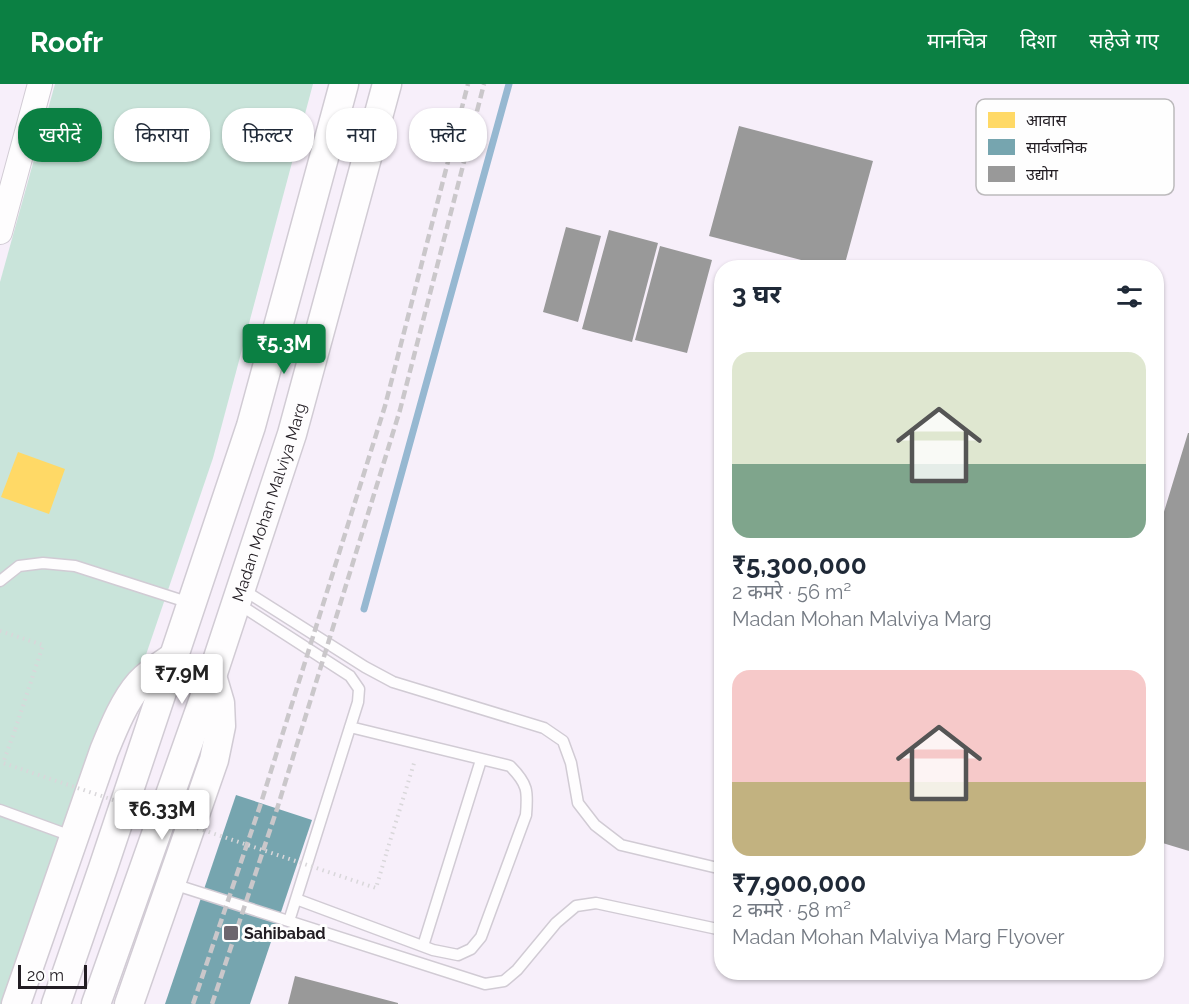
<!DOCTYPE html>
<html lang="hi">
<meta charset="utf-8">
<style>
body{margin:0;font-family:Raleway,"Noto Sans Devanagari",sans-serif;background:#f6f6f7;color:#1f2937;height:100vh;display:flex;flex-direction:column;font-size:22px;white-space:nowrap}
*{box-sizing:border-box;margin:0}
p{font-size:20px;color:#747a83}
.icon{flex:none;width:33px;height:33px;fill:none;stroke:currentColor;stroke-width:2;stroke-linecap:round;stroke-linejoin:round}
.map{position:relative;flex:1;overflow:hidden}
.side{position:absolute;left:714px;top:176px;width:450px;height:720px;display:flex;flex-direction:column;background:#fff;border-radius:24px;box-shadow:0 2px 4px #0004}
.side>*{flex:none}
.hud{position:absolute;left:18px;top:24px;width:570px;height:54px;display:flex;gap:12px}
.scale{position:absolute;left:18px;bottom:15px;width:69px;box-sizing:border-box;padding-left:6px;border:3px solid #221d23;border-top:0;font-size:16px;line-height:21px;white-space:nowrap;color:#221d23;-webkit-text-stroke:4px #fefefe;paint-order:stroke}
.price{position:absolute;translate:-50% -51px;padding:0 14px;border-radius:6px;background:#fff;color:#222;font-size:20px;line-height:39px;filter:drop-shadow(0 2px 3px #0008)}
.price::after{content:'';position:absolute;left:50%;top:36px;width:18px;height:14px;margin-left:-9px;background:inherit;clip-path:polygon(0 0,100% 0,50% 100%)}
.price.selected{background:#0b8043;color:#fff}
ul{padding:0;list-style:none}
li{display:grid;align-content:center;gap:12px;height:318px;padding:0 18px}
li span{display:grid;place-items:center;height:186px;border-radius:18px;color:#555}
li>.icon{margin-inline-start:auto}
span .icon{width:108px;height:108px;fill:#fffc;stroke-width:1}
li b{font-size:26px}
h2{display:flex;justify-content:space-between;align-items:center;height:72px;padding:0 18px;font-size:26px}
.chip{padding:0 21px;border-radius:24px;background:#fff;box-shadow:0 2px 4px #0004;font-size:21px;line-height:54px}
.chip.selected{background:#0b8043;color:#fff}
header{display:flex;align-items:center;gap:36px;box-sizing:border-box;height:84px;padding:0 30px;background:#0b8043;color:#fff}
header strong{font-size:28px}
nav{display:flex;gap:33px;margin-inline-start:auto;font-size:21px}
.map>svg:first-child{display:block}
</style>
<header>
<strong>Roofr</strong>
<nav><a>मानचित्र</a><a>दिशा</a><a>सहेजे गए</a></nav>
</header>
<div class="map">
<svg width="1189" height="920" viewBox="0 0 1189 920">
<rect width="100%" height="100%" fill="#f7effa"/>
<path fill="#c9e4da" d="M55,0H313L213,374L27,920H0V198Z"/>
<path fill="#ffd966" d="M18,368L65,385L49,430L1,413Z"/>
<path fill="#76a5af" d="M236,711L312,736L250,920H165Z"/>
<path fill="#999" d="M739,42L873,77L844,183H828L709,152Z
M566,143L601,152L578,238L543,228Z
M609,146L658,159L632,258L582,245Z
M660,162L712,176L687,269L635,256Z
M1188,349H1189V767L1156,757V454Z
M295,892L398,919V920H288Z"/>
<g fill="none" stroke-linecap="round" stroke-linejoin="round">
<path stroke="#96b8d1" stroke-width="7" d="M364,525L509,0"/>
<g stroke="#d1cbd4" stroke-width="13">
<path id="service" d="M0,497L19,482L43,479L75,482L190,519
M242,505L365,583L393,598L544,644L563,657L571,679L578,719L595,741L621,761L722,785
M237,519L350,592L359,605L358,618L289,837
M0,726L74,753
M173,800L485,900L504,897L517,886L556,839L576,822L596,819L722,846
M296,815L433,866L458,871L471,865L481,853L526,731C528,707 528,700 510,682L350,643
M423,862L481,676"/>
</g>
<g stroke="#d1cbd4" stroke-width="26">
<path id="tertiary" d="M0,148L40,0"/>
</g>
<g stroke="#d1cbd4" stroke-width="31">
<g id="secondary">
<path d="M16,920L104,667C113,645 124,617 140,599C150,588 163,580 175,572"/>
<path d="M56,920L103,784L251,342L344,0"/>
<path id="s1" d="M96,920L212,592L292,350L387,0"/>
<path d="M129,920L214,676L221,642L220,619L212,592"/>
</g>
</g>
<path stroke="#d9d7da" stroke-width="4" stroke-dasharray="1.5 4.5" stroke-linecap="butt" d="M0,547L43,561L15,646
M387,767L415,676"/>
<use href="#service" stroke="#fefdfe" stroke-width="10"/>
<use href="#tertiary" stroke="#fefdfe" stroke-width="24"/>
<use href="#secondary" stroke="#fefdfe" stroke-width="28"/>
<path stroke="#cac7ca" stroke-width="4.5" stroke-dasharray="9 4.5" stroke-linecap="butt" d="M193,920L261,719L385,322L468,0
M212,920L277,725L400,326L484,0"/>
<path stroke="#d9d7da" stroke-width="4" stroke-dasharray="1.5 4.5" stroke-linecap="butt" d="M15,646L3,679L376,804L387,767"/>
</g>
<rect fill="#6d666e" stroke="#fefefe" stroke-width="2" x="223" y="841" width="16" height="16" rx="3"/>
<g text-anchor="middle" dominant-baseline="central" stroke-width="6" stroke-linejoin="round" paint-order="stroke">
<g font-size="16" fill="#221d23" stroke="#fefefe">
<text stroke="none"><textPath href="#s1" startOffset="531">Madan Mohan Malviya Marg</textPath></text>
</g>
<g font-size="16" font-weight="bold" fill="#221d23" stroke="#fefefe" text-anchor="start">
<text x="244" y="849">Sahibabad</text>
</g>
</g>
<rect x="976" y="15" width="198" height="96" rx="9" fill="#fefefe" stroke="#bcbabc" stroke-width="1.5"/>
<rect x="988" y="28" width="27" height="16" fill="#ffd966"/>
<rect x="988" y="55" width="27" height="16" fill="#76a5af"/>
<rect x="988" y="82" width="27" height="16" fill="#999"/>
<g font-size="16" fill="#221d23">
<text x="1026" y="42">आवास</text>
<text x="1026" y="69">सार्वजनिक</text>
<text x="1026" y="96">उद्योग</text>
</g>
</svg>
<div class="scale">20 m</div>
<b class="price selected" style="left:284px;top:291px">₹5.3M</b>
<b class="price" style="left:182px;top:621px">₹7.9M</b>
<b class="price" style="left:162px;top:757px">₹6.33M</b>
<div class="hud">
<a class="chip selected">खरीदें</a>
<a class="chip">किराया</a>
<a class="chip">फ़िल्टर</a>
<a class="chip">नया</a>
<a class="chip">फ़्लैट</a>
</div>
<section class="side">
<h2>3 घर<svg class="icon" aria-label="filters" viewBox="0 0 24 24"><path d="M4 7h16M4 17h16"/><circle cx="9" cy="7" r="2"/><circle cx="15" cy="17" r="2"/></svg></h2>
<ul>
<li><span style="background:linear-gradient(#dfe7d0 60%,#7fa58c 0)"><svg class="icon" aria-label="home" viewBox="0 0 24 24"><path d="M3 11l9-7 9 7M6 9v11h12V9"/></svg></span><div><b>₹5,300,000</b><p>2 कमरे · 56 m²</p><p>Madan Mohan Malviya Marg</p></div></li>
<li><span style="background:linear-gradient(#f6c9c9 60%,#c2b280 0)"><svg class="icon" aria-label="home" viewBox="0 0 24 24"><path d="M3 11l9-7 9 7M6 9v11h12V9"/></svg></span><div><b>₹7,900,000</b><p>2 कमरे · 58 m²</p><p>Madan Mohan Malviya Marg Flyover</p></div></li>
</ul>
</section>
</div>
